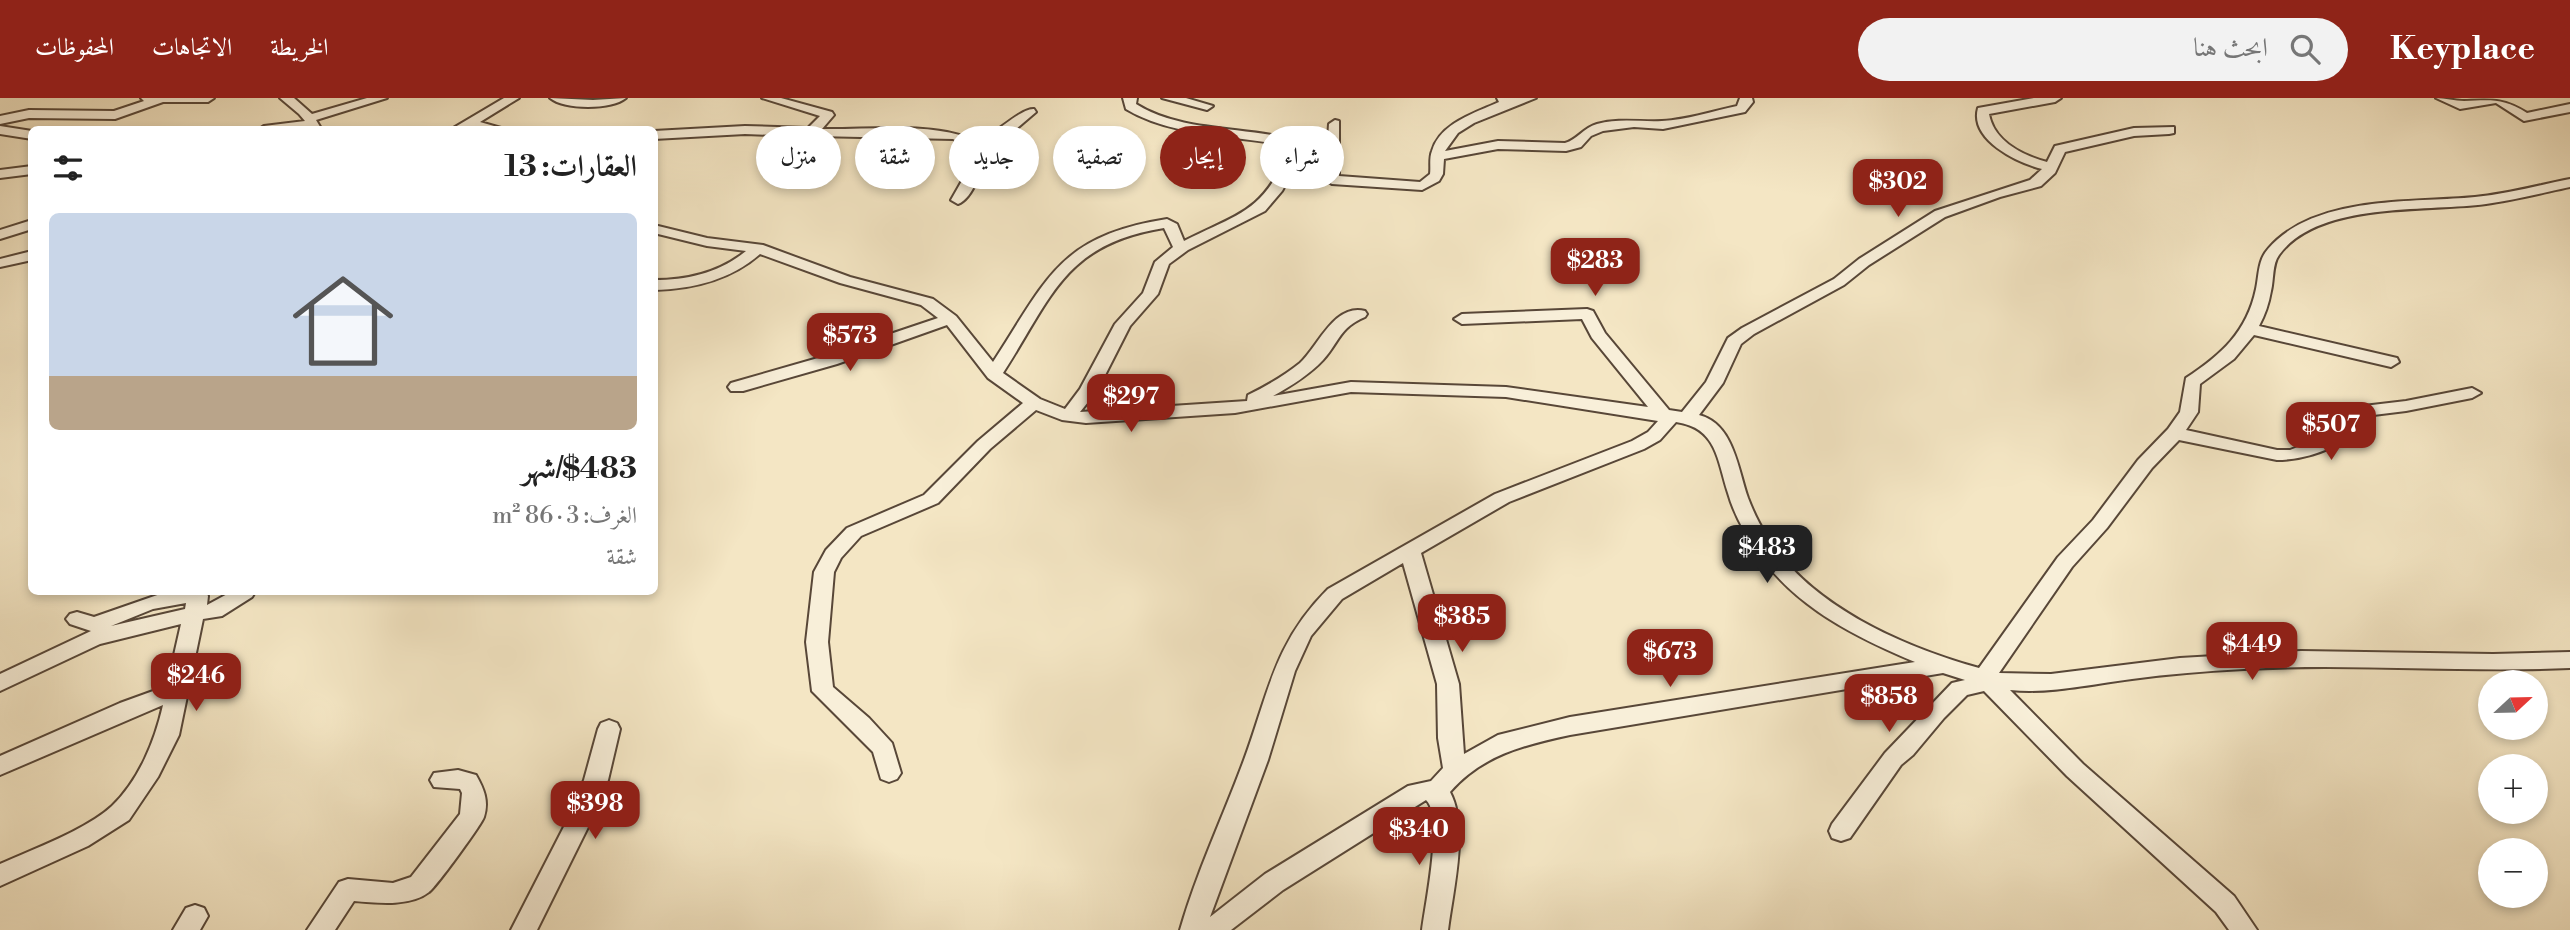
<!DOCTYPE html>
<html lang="ar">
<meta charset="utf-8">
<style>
body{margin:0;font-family:"Libre Bodoni",Amiri,serif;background:#f2f2f2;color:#222;direction:rtl;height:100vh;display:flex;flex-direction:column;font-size:26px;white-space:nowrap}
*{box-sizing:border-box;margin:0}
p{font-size:23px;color:#767676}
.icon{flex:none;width:38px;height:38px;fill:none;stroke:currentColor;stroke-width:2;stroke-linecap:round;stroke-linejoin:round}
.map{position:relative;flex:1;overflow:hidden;direction:ltr}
.details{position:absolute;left:28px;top:28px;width:630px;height:469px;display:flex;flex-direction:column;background:#fff;border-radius:10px;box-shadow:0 4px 10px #0003;direction:rtl}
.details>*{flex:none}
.top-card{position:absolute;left:679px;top:28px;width:665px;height:63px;direction:rtl;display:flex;gap:14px}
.needle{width:46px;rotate:68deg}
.tools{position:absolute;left:2478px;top:572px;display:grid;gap:14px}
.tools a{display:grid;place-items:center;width:70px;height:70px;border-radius:50%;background:#fff;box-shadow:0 4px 10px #0003;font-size:35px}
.price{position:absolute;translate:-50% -60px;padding:0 16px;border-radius:14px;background:#8f2418;color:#fff;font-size:23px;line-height:46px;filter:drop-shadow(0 2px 4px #0008)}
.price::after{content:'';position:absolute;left:50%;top:42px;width:21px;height:16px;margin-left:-10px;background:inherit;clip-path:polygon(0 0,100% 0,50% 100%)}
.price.selected{background:#222;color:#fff}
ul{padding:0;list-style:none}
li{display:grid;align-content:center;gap:14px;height:371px;padding:0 21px}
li+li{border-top:2px solid #e0e0e0}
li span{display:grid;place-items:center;height:217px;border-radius:10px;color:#555}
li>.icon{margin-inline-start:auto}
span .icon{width:126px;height:126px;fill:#fffc;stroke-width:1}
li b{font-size:30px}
h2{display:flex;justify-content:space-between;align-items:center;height:84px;padding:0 21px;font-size:30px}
.tag{padding:0 24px;border-radius:32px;background:#fff;box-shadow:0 4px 10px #0003;font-size:24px;line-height:63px}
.tag.selected{background:#8f2418;color:#fff}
header{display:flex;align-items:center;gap:42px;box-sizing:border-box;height:98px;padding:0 35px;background:#8f2418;color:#fff}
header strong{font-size:33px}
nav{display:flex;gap:38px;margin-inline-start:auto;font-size:24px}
.search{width:490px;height:63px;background:#f2f2f2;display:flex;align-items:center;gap:18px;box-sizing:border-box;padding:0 24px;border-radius:38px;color:#767676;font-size:26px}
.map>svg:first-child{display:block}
</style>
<header>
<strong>Keyplace</strong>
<div class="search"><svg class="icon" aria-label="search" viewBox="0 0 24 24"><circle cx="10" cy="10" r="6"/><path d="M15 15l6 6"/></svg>ابحث هنا</div>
<nav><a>الخريطة</a><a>الاتجاهات</a><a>المحفوظات</a></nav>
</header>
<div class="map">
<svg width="2570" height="832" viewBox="0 0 2570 832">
<rect width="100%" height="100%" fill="#f4e6c4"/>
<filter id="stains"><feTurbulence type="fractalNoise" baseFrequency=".00286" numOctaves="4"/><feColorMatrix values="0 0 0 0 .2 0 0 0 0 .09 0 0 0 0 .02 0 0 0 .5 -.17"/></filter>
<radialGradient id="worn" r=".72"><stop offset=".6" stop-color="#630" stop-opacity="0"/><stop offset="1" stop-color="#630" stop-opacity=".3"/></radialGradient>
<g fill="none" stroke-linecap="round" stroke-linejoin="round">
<g stroke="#584738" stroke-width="4">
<path id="minor" d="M141,0H214L208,4H163L115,21L29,20L0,26V18L29,12L114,13L144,3Z
M280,0H294L312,16L367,0H387L316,22L322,32H258L264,28L305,23L299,16Z
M504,0H519L480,24L508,32L470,29L450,32Z
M550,0L593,2L626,0C611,12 565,12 550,0Z
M762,0H781L832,14L834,17L822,31C870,32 936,23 979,44C994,37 1021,10 1034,11L1036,14L1002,43L985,51C985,66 973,101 958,106L951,102L971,67L972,51L953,41L815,38L800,53L830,58V64L825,65L785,59V53L801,38L745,36L654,41V33L745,28L808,30L820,18Z
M1123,0H1137L1136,6C1179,33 1239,29 1288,40L1301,57L1326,72L1329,26L1335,22L1339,23V78L1420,84L1430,76C1431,69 1429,60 1432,53C1440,25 1475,15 1499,4L1497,0H1536L1474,25L1458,35L1445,53L1498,43L1565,45C1577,42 1583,30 1597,26C1619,20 1640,24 1662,23C1686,22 1713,13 1737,8L1740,0H1752L1753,4L1745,14L1663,31L1634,29L1603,33L1591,38L1581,49L1566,53L1498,51L1444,61L1443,76L1439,83L1422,92L1332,86L1297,66L1282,93L1265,113L1188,152L1169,166L1158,196L1130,228L1097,293L1080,314L1247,303L1248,297C1266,288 1284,278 1300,265C1318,249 1334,205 1365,213L1367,216L1365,219C1339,230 1340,243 1323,262C1309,277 1291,288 1273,298L1351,284L1506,289L1648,309L1592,240L1582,221L1462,226L1454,221L1462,216L1587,211L1593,213L1605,235L1669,312L1682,314L1706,284L1728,240L1742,230L1834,181L1859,161L1935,113L2030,82L2042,71C2018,65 1969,42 1978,10L2034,0H2061L2055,4L1989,16C1994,43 2022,57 2047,64L2055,48L2134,30L2174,29V35L2169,36L2134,38L2065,54L2055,75L2041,88L2000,99L1945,119L1869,167L1844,187L1754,236L1741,246L1723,285L1699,317C1734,326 1738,372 1748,400C1753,413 1759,426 1767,438C1809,508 1904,549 1979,570L2058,459L2093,422L2138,362L2168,331L2180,314L2186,280C2221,257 2247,234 2256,191C2259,177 2258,162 2268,151C2314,97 2412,105 2475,99C2507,96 2539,87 2570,81V89C2542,95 2514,102 2486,106C2428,114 2318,103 2279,157C2272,166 2274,181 2271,193C2269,205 2265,217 2259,228L2397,260L2399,264L2391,269L2254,237L2234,261L2200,286L2198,314L2186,332L2277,352H2290L2331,336L2329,321L2338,311L2406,303L2472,290L2481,295L2472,300L2406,313L2349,320L2345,342C2326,354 2300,362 2277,362L2179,342L2152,370L2107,430L2072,469L1999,575L2051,576L2180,560L2301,553L2493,556L2570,554V570C2461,575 2353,565 2244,571C2206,573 2169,576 2132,581C2092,586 2051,596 2010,592L2083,666L2234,798L2257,832H2229L2216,814L2067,678L1984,593L1967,597L1944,620L1913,657L1901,667L1850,740L1841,743L1832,740L1829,733L1832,726L1885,655L1952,585L1965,582L1943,575L1570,637C1524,647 1482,657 1450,694C1469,730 1453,792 1448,832H1422C1425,807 1444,718 1426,702L1283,792L1231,832H1180C1197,773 1223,719 1244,662C1269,594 1274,545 1328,491L1495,396L1632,343L1648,334L1658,323L1506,299L1351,294L1235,315L1086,325L1062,322L1036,312L990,351L938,405L861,438L841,460L834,474L828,544L833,589L869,620L892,645L901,675L897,681L889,684L881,681L873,654L812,593L806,544L814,474L826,452L847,430L924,397L978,343L1023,305L988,280L947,227L837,266L743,293H731L728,289L731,285L825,258L938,220L921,207L840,185L760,156C730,182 694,191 654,192V182C688,182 719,175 746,153L707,148L654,135V127L707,140L763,147L850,179L933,201L956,218L993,264C1047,181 1059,138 1167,121L1177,126L1184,143C1239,115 1261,115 1288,56L1279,46C1230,38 1169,37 1126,11ZM1164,130L1173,149L1155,164L1143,195L1115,226L1080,291L1065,311L1040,301L1003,275C1052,199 1064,146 1164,130ZM1676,324C1717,330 1717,361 1728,395C1732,409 1738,422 1745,434C1782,502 1846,535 1915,564L1570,619L1498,637L1464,656L1459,586L1421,455L1509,404L1644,351L1660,342ZM1403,465L1437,586L1438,640L1443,670L1431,683L1408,688L1265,776L1210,819L1268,662L1295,573L1311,538L1342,501Z
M1162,0H1186L1213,8L1207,12Z
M2436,0C2445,0 2455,3 2464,3C2492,2 2503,0 2527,15L2570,6V14L2524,23L2496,5L2460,11Z
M0,28L32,33V41L0,36Z
M32,68V76L0,80V72Z
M32,122V131L0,141V132Z
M32,153V162L0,169V161Z
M166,494H206L208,498L207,507L231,494H255L252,499L222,518L203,521L179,637L158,679L129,722L88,748L0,788V766C33,751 86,732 112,708C139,682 155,643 163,607L0,677V658L120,605L167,588L181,526L100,546L0,593V576L91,533L70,526L66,521L70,516L77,514L94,519ZM186,505L185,511L111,528L153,511Z
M609,622L617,625L620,631L608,682L593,719L537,832H511L569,719L584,682L598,631L601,625Z
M458,672L476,677C484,691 489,703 484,719C482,726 436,789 429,794C410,809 377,805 354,803L335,832H307L339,784L348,781L393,785L411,779L460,716L462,695L460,691L434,689L430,682L434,675Z
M195,807L204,810L208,818L200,832H173L186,810Z"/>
</g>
<use href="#minor" fill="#f8efd9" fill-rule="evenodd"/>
</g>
<rect width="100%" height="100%" filter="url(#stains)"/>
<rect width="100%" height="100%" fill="url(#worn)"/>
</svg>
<div class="tools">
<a><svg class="needle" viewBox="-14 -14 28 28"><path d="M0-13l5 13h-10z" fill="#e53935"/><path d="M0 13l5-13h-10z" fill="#767676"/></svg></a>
<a>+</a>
<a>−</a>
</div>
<b class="price" style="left:1898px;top:121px">$302</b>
<b class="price" style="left:1595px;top:200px">$283</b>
<b class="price" style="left:850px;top:275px">$573</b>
<b class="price" style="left:1131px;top:336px">$297</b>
<b class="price" style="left:2331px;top:364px">$507</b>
<b class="price selected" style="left:1767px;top:487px">$483</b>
<b class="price" style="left:1462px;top:556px">$385</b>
<b class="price" style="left:2252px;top:584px">$449</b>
<b class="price" style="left:1670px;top:591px">$673</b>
<b class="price" style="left:196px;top:615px">$246</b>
<b class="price" style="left:1889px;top:636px">$858</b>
<b class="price" style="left:595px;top:743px">$398</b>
<b class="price" style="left:1419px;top:769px">$340</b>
<div class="top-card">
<a class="tag">شراء</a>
<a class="tag selected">إيجار</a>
<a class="tag">تصفية</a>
<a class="tag">جديد</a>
<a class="tag">شقة</a>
<a class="tag">منزل</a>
</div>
<section class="details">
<h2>العقارات: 13<svg class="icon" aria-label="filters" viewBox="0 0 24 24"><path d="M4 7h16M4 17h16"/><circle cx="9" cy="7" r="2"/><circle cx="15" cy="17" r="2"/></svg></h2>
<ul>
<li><span style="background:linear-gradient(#c9d6e8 75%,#b9a48a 0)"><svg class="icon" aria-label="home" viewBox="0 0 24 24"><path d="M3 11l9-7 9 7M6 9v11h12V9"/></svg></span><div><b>$483/شهر</b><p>الغرف: 3 · 86 m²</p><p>شقة</p></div></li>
</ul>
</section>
</div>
